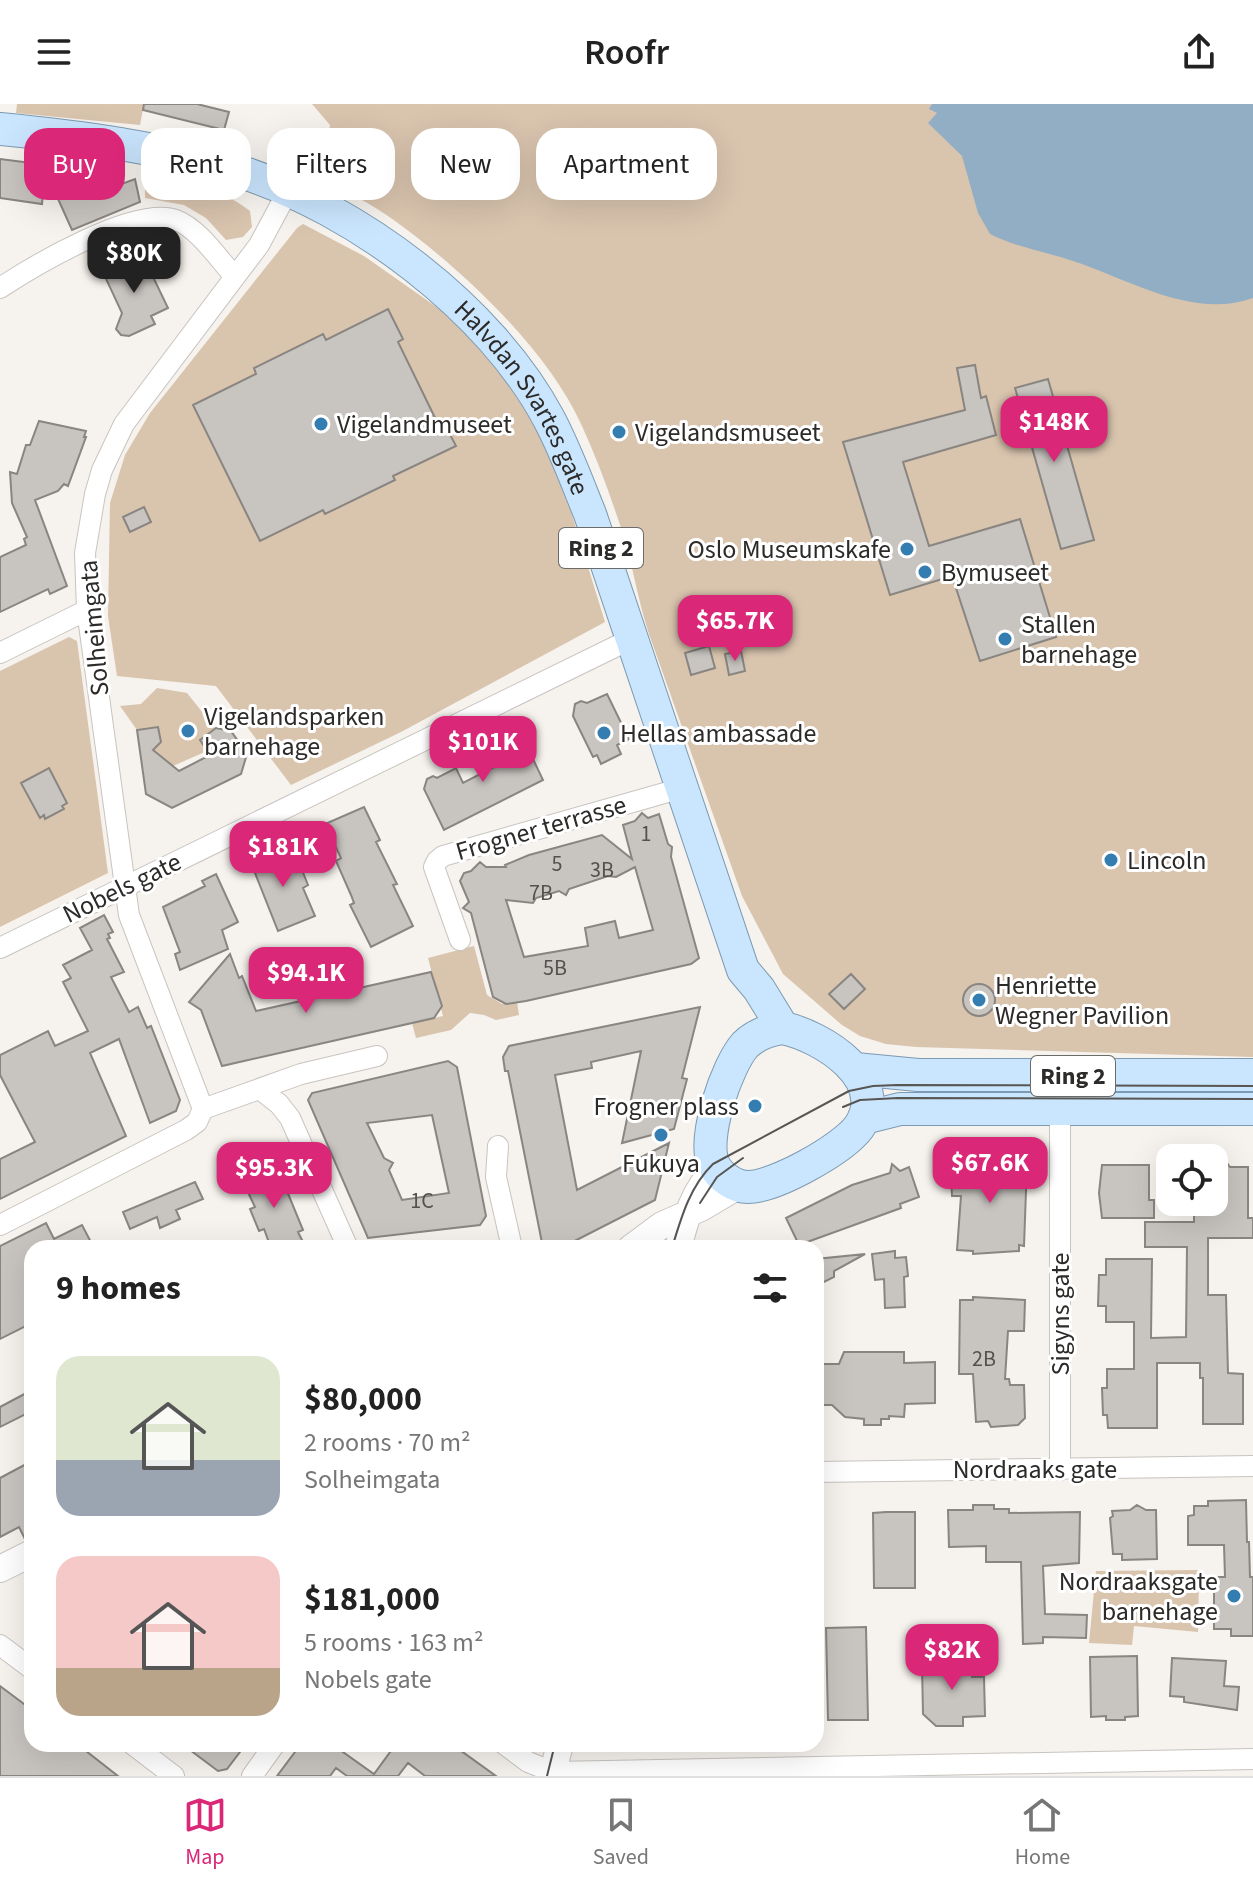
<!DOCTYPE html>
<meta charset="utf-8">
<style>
body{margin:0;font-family:"Source Sans 3",sans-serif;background:#f6f6f6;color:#222;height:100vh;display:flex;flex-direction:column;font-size:30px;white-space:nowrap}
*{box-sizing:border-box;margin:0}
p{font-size:26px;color:#767676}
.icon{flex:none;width:44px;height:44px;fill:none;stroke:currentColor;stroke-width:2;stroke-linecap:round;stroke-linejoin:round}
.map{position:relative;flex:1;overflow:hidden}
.drawer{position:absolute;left:24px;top:1136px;width:800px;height:512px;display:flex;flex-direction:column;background:#fff;border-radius:24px;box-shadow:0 8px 32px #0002}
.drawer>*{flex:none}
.guide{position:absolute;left:24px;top:24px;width:800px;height:72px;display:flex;gap:16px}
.buttons{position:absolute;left:1156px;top:1040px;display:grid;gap:16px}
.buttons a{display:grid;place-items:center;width:72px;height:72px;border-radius:16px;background:#fff;box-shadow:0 8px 32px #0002;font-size:40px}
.price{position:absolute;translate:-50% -68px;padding:0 18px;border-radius:16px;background:#db2777;color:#fff;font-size:26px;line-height:52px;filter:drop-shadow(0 2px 4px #0008)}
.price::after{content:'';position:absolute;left:50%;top:48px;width:24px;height:18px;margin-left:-12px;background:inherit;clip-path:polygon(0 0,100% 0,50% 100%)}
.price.active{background:#222;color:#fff}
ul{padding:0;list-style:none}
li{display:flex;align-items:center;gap:24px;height:200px;padding:0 32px}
li span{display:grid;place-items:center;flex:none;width:224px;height:160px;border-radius:24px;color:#555}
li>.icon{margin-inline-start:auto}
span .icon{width:96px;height:96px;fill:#fffc;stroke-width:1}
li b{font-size:34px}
h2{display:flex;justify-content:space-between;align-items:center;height:96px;padding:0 32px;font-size:34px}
.pill{padding:0 28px;border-radius:24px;background:#fff;box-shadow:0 8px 32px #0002;font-size:28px;line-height:72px}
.pill.active{background:#db2777;color:#fff}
header{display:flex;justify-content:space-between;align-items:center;height:104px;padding:0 32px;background:#fff;font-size:36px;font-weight:600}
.dock{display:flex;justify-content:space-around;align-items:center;height:112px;border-top:2px solid #e0e0e0;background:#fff;font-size:22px;color:#767676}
.dock a{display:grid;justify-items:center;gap:4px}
.dock .active{color:#db2777}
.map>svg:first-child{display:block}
</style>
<header><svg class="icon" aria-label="menu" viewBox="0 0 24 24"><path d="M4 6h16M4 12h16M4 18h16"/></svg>Roofr<svg class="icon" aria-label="share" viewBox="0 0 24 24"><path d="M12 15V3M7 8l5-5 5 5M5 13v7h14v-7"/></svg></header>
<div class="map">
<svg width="1253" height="1672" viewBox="0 0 1253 1672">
<rect width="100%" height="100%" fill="#f6f2ed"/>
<path fill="#d9c4ae" d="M17,0H144L140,21L16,9Z
M312,0H1253V953L916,943L886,940L860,932L842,921L783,870L742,792L649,530C638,497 633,462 623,430C611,393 598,357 582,322C548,246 462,165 395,117C372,100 346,88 323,72L330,21Z
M145,69C181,78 220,83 250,107L252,123L243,133L226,136L206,114L184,101L145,94Z
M303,120L364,152L448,211L489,253L528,304L561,375L605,518L401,628L291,681L216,582L117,572L108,512L110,399L125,351L150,309L297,124Z
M69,533L77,537L108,769L0,823V567Z
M157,584L187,589L215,624L200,635L207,647L173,662L166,657L142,660L140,647L153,646L161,638L158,624L137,626L120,602L141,600Z
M474,842L487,891L502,900L517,898L519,911L496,916L484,911L470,909L451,926L416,934L412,919L443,912L428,854Z
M1199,1466L1198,1528L1134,1522L1132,1541L1089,1539L1096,1467Z"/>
<path fill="#92aec4" d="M932,0H1253V194C1194,216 1128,175 1073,157C1047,148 1015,143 990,130L978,109L962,52L928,19L937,9L929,5Z"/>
<path fill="#c8c4c0" stroke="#898581" stroke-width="2" fill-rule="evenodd" d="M144,0H197L229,8L224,26L143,6Z
M0,55L79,65L77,80L84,81L83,94L135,75L140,98L72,126L45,66L42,100L0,94Z
M124,153L128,161L144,154L168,204L151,212L155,220L129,232L121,231L116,225L122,209L101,164Z
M388,205L403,235L398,238L439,322L444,319L456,342L393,372L395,376L325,410L323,406L260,437L193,301L256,270L254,264L323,230L326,236Z
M975,261L981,294L986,292L996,331L903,358L929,442L1020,415L1056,533L980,557L952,472L890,491L843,338L965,306L957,264Z
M1048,275L1094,436L1061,445L1015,284Z
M39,317L86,327L84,333H86L68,382L64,380L58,387L35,396L67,482L50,490L48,485L0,508V453L26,441L24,435L27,433L12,399L10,368L17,370L26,341H30Z
M144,403L151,418L130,428L123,413Z
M709,542L715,564L691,571L685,549Z
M741,547L745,567L729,571L725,550Z
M607,590L629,635L617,641L621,650L601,660L597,651L593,653L573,612L575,600L581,597L587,599Z
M158,623L161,638L153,646L179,667L210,651L200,636L216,624L231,627L247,650L241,670L172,704L146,690L137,626Z
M522,632L543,676L444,726L424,685L427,675L433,672L437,674L456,664L463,679L496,662L490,650L494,643Z
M49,664L67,699L62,702L64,705L45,715L44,711L40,714L21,679Z
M364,703L380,736L376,738L397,780L393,781L413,822L371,843L350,801L354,799L351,791L336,757L341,754L325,720Z
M642,709L648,714L659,710L668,740L672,743L671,753L699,854L691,860L526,897L506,900L493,893L471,809L463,804L469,798L460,777L464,769L471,767L480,758L486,763H506L505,761L529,751L602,731L632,755L623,721L635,717ZM635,763L653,826L619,834L615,817L585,824L588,842L524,853L506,796L533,799L536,794L559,787L566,791L569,785L608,772L616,773Z
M286,742L297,768L302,766L308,781L303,784L315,812L278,827L251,759Z
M216,770L238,818L222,826L228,845L180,866L175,850L180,848L163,803L205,782L202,777Z
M104,811L113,828L108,830L110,834L107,835L124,868L111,873L129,908L138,903L147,924L151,922L180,996L176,1007L150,1019L119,935L90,949L126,1032L0,1095V1055L35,1038L0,971V951L48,927L55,942L88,927L63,878L71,874L63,861L92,846L80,824Z
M230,850L239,874L242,872L256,907L431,868L442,902L434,914L222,962L201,906L189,898Z
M851,870L865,885L844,905L829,890Z
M963 896a16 16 0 1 1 32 0a16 16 0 1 1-32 0Z
M700,903L682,974L687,975L674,1025L622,1039L641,947L591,958L592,964L555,971L577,1086L669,1039L655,1096L561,1144H543L508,967H505L503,953L509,942Z
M448,957L457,963L486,1112L480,1121L368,1134L308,996L312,989ZM432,1011L449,1089L402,1096L389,1066L393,1059L384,1054L367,1019Z
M950,1050L966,1051V1058L1027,1059L1024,1142L1019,1141V1147L973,1150V1147L957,1146L961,1092H952Z
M1214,1059H1227L1230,1063H1248V1114H1253V1134H1208V1191H1226L1228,1269L1243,1270V1320H1203V1274H1200V1259H1157V1324H1108L1107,1311H1103L1102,1284H1107V1265H1134V1218H1106V1202H1098L1099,1171H1106V1155H1152L1151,1234L1186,1233L1187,1143H1145V1118H1194V1098H1214Z
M892,1060L900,1067L909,1063L919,1093L900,1100L901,1104L799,1141L786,1114L852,1081L890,1069Z
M1102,1061H1149V1096H1154V1114H1102L1099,1089Z
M272,1064L278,1077L282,1075L303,1126L298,1128L304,1140L294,1144H271L264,1125L259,1127L250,1105L255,1103L245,1082L246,1075Z
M195,1078L203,1095L176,1106L180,1115L160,1124L157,1113L130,1125L123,1108Z
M46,1119L54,1135L82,1121L94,1144H32V1219L0,1235V1142Z
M895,1147V1154L906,1153L908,1172L904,1173L905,1203L885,1204L884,1175L875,1176L872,1150Z
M865,1150L834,1167V1173L816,1182V1155Z
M973,1193L1025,1196L1024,1227H1008L1005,1275H1009L1010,1281H1024L1025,1314L1018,1321L991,1323L988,1317L976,1318L973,1270H959L960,1196H973Z
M844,1248H904V1259L935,1258V1299L905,1300L904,1313L889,1312V1315H881V1321H864V1315L845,1313L832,1301H816V1260H839Z
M32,1286V1307L0,1323V1303Z
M32,1357V1433L25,1435L19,1423L0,1433V1374Z
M1246,1396L1247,1438H1249L1250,1473H1253V1532H1231V1525H1214V1473H1225L1224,1441H1188V1412L1194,1411V1402H1208V1397Z
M973,1401H994V1405H1009V1409L1080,1408L1079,1459L1043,1462L1045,1510L1087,1511L1086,1534L1043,1533V1539L1023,1540L1021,1458H986V1442L949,1443L948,1406H973Z
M1137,1401L1146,1406H1156L1157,1455L1122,1456V1450H1113L1110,1414L1113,1412L1112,1407L1130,1406Z
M886,1408H915V1484H874L873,1409Z
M866,1523L868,1616H828L826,1524Z
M971,1551L972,1573H984L985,1612L963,1613V1622H936L923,1610L922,1563L943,1562V1552Z
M1137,1552L1138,1612L1125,1613V1616H1106V1612L1091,1613L1090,1553Z
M1172,1554L1226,1557L1224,1582L1239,1583L1237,1606L1184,1598V1593L1170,1592Z
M0,1582L32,1606V1640H77L118,1672H0Z
M182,1640H246L227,1665L218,1667Z
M301,1640H349L343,1648L374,1670L396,1640H465L460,1646L496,1672H425L408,1659L398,1672H347L336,1664L330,1672H277Z"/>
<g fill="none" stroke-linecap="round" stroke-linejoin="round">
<g stroke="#c8c4c0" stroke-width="22">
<path id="minor" d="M0,184C35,161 136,101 176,116C199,125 218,154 234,172
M0,549L87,506
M460,836L434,763L437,757L443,752L682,684
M0,844L631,535
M261,986L279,1000L290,1014L348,1144
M203,1005L129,811L87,506L85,449L95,390L102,366L124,320L259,141L288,87
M498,1042L496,1073L512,1144
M0,1121L186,1026L197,1018L203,1005L301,970L377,952
M1060,1366V1006
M816,1368L1253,1362
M0,1541L32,1565
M132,1640L174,1672
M504,1640L528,1658L553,1668L1253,1655
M252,1672L275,1640"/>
</g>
<g stroke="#c8c4c0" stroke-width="28">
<path id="tertiary" d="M631,1144L662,1121L701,1104L738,1082
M678,1144C685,1117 694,1084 716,1065
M0,1465L32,1449
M552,1672L560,1640"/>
</g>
<g stroke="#7c9ab3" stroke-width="34">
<g id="primary">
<path id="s1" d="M0,25C81,33 161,43 238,67C356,104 491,205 549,315C565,345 577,378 590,410L743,866L759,885L783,924"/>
<path d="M783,924C822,932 892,976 859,1023C843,1045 775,1083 748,1083C735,1083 720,1073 714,1061C701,1036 727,961 745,941C756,930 769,926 783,924Z"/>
<path d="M855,965L918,971H1253"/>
<path d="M864,1014L900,1005H1253"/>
</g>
</g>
<use href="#minor" stroke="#fff" stroke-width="20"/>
<use href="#tertiary" stroke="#fff" stroke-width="26"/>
<use href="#primary" stroke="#cae6fe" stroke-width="32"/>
<path stroke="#575653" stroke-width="2" d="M843,1003L860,996L898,994L1253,995
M700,1099L717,1073L743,1054
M672,1144C681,1114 690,1082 713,1060L849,987L873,982L897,981L1253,982
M547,1672L555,1640"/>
</g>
<g fill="#347db1" stroke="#fff" stroke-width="3">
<circle cx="321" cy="320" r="8"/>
<circle cx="619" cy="328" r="8"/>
<circle cx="907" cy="445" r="8"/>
<circle cx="925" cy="468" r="8"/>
<circle cx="1005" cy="535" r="8"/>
<circle cx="188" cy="627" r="8"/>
<circle cx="604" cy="629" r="8"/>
<circle cx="1111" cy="756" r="8"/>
<circle cx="979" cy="896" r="8"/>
<circle cx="755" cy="1002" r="8"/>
<circle cx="661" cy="1031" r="8"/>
<circle cx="1234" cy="1492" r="8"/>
</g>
<g text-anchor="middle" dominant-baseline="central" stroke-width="6" stroke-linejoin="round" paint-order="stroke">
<g font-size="22" fill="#53514f">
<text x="646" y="730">1</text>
<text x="557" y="760">5</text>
<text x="602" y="766">3B</text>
<text x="541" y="789">7B</text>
<text x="555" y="864">5B</text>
<text x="422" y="1097">1C</text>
<text x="984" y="1255">2B</text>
</g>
<g fill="#fff" stroke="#6b6b69" stroke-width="2">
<rect x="559" y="424" width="84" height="40" rx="6"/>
<rect x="1031" y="952" width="84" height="40" rx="6"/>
</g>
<g font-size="24" font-weight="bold" fill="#2c2b29">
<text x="601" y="444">Ring 2</text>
<text x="1073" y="972">Ring 2</text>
</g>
<g font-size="26" fill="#2c2b29" stroke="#fff">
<text stroke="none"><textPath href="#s1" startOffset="616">Halvdan Svartes gate</textPath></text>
<text transform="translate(94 524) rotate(-95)">Solheimgata</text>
<text transform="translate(541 724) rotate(-16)">Frogner terrasse</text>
<text transform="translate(122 784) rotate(-26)">Nobels gate</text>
<text transform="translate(1060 1210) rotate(-90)">Sigyns gate</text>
<text x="1035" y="1365">Nordraaks gate</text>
</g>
<g font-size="26" fill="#2c2b29" stroke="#fff" text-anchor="start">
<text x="337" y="320">Vigelandmuseet</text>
<text x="635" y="328">Vigelandsmuseet</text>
<text x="891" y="445" text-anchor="end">Oslo Museumskafe</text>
<text x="941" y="468">Bymuseet</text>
<text x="1021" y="520">Stallen<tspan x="1021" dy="30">barnehage</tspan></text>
<text x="204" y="612">Vigelandsparken<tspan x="204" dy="30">barnehage</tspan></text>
<text x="620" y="629">Hellas ambassade</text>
<text x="1127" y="756">Lincoln</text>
<text x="995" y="881">Henriette<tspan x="995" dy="30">Wegner Pavilion</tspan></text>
<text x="739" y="1002" text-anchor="end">Frogner plass</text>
<text x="661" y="1059" text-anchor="middle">Fukuya</text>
<text x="1218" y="1477" text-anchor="end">Nordraaksgate<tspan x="1218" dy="30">barnehage</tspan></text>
</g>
</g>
</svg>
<div class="buttons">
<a><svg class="icon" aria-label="locate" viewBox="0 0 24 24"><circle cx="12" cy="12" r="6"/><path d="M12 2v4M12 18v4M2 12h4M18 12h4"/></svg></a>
</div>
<b class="price active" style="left:134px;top:191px">$80K</b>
<b class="price" style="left:1054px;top:360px">$148K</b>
<b class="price" style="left:735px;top:559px">$65.7K</b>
<b class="price" style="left:483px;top:680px">$101K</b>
<b class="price" style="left:283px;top:785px">$181K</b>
<b class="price" style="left:306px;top:911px">$94.1K</b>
<b class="price" style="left:990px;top:1101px">$67.6K</b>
<b class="price" style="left:274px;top:1106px">$95.3K</b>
<b class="price" style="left:952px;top:1588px">$82K</b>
<div class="guide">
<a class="pill active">Buy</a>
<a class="pill">Rent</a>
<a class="pill">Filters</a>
<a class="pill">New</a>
<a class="pill">Apartment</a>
</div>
<section class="drawer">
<h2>9 homes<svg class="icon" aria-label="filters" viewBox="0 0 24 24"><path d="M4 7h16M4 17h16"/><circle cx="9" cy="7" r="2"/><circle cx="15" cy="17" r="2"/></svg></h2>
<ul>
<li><span style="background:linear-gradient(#dfe7d0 65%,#9aa5b1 0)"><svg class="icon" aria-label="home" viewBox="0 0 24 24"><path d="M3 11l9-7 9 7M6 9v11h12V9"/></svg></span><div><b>$80,000</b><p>2 rooms · 70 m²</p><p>Solheimgata</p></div></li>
<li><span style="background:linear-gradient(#f6c9c9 70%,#b9a48a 0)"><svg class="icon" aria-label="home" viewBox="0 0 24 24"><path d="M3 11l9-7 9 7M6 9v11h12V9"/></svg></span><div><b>$181,000</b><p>5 rooms · 163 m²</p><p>Nobels gate</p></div></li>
</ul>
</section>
</div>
<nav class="dock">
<a class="active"><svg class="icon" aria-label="map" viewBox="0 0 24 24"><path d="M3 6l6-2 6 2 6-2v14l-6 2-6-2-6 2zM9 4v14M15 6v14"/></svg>Map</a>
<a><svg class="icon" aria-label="saved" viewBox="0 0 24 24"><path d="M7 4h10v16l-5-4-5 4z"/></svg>Saved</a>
<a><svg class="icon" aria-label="home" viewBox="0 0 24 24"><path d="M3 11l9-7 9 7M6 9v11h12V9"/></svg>Home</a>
</nav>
